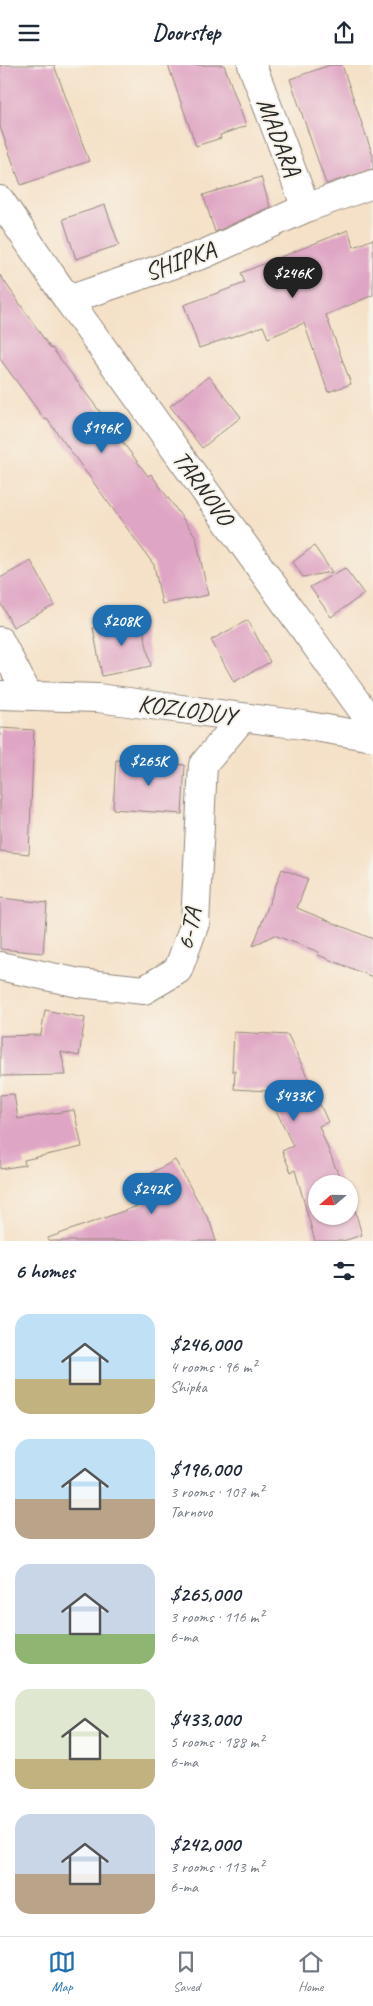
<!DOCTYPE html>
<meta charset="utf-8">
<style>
body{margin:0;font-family:Caveat,sans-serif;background:#f2f2f3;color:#1f2937;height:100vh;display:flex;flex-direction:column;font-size:19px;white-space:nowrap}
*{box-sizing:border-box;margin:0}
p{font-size:16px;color:#747a83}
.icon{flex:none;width:28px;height:28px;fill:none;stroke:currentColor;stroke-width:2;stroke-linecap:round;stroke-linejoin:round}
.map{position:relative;height:1176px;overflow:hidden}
.sheet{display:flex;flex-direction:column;background:#fff;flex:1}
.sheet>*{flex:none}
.needle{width:32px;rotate:250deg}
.tools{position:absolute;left:308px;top:1110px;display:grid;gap:10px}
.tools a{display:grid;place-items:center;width:50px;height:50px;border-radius:50%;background:#fff;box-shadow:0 1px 4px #0004;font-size:25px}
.price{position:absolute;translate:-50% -42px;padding:0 11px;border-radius:18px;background:#1f6fb2;color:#fff;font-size:16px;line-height:32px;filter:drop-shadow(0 1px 2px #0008)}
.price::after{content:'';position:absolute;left:50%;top:30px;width:15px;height:11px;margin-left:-8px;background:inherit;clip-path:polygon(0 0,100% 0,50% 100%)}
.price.selected{background:#222;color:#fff}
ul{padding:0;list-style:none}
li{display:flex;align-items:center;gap:15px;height:125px;padding:0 15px}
li span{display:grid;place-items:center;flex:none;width:140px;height:100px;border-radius:15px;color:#555}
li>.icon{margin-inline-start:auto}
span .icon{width:60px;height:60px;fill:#fffc;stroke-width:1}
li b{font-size:21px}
h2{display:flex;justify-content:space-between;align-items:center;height:60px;padding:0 15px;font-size:21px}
header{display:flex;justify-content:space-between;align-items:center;height:65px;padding:0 15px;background:#fff;font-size:22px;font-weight:700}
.menu{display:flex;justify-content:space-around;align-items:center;height:70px;border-top:1px solid #e0e1e3;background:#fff;font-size:14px;color:#747a83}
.menu a{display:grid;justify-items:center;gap:2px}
.menu .selected{color:#1f6fb2}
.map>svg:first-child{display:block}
</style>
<header><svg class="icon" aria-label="menu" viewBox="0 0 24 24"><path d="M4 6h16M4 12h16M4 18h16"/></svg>Doorstep<svg class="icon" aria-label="share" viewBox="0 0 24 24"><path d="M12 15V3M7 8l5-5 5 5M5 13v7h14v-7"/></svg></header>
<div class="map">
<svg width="373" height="1176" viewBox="0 0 373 1176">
<rect width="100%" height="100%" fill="#f7f3e8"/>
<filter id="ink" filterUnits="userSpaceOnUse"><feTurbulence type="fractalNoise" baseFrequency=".02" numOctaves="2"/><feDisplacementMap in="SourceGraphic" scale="10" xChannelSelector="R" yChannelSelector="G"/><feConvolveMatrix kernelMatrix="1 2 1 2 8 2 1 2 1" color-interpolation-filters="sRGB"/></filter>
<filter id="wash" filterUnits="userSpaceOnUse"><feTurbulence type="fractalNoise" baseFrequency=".0096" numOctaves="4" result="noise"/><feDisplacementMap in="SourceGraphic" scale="20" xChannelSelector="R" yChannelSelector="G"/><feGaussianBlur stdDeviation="1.12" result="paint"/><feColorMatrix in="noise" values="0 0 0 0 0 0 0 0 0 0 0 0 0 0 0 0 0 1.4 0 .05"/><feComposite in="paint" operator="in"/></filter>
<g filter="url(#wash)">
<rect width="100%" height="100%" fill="#f5e1c8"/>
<g id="blocks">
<path fill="#dfa5c4" d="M0,0H54L89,96L21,120L0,62Z
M168,0H224L246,61L220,70L221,73L196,81Z
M330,0H342L373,91V104L326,119L290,14Z
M261,112L270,142L215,167L203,130Z
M105,140L119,180L76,194L63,154Z
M348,165L354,182L373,174V230L326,250L351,319L328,327L304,258L268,273L263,261L199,283L184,240L245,218L241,208Z
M0,210L51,284L52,283L148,411L151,409L196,472L208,530L162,539L154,500L47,354L45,355L0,294Z
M209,311L241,352L202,383L170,341Z
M314,481L332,507L303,512L293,497Z
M31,496L55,540L13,562L0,537V513Z
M345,503L364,529L331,552L310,522Z
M141,554L151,601L102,611L93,563Z
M248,555L270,597L234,617L211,575Z
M0,663L34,665L29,789L0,786Z
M116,695L185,700L182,749L113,744Z
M282,804L308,814L297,843L373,874V912L318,890L319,887L274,870L253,881Z
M0,833L47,838L43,888L0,884Z
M45,945L85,953L79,991L61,987L66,1010L0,1011V971L41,970Z
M234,967L288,970L328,1057L319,1061L342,1119H316V1151H349V1135H352L362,1170L343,1176H315L295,1105L291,1107L282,1086L293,1081L267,1026L234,1024L235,1006H232Z
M14,1029L18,1054L74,1045L82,1082L24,1095L25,1100L0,1104V1030Z
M175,1095L210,1157L216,1176H48V1173L146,1138L134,1118Z"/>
</g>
</g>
<g filter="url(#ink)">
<use href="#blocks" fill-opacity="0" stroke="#90867a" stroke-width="1"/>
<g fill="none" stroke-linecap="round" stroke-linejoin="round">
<g stroke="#90867a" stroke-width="30">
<path id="minor" d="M252,0L306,143
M0,135L68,235L373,660
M68,235L204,189L306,143L373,119
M0,576L28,630
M0,630L98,633L303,660L373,672
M0,901L79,918L144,925L178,905L195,858L203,700L243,652"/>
</g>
<use href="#minor" stroke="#fff" stroke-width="28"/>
</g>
</g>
<g text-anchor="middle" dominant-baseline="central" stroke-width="4" stroke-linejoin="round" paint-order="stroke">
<g font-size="25" fill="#2b2b2b" stroke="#f7f3e8">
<text transform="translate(279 72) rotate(69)">MADARA</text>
<text transform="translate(180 196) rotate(-20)">SHIPKA</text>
<text transform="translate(203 423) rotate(54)">TARNOVO</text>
<text transform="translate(187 645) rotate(8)">KOZLODUY</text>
<text transform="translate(189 864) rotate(-77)">6-ТА</text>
</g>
</g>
</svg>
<div class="tools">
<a><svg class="needle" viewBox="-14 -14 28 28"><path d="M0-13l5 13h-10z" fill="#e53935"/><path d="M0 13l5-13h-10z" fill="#747a83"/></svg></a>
</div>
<b class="price selected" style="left:293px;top:234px">$246K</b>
<b class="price" style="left:102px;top:389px">$196K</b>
<b class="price" style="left:122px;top:582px">$208K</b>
<b class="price" style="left:149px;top:722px">$265K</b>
<b class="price" style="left:294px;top:1057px">$433K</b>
<b class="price" style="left:152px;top:1150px">$242K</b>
</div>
<section class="sheet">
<h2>6 homes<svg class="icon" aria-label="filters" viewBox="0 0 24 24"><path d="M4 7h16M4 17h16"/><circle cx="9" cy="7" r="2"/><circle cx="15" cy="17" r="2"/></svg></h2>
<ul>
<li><span style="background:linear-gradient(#bfe0f5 65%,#c2b280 0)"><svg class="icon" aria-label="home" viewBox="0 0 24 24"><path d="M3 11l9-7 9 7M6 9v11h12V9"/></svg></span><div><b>$246,000</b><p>4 rooms · 96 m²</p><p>Shipka</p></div></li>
<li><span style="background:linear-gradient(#bfe0f5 60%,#b9a48a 0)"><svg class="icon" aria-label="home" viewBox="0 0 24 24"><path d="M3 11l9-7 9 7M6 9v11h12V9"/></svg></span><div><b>$196,000</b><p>3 rooms · 107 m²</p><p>Tarnovo</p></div></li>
<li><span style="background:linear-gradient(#c9d6e8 70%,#8fb573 0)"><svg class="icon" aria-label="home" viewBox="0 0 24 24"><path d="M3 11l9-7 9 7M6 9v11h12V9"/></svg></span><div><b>$265,000</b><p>3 rooms · 116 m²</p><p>6-та</p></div></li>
<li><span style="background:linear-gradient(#dfe7d0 70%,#c2b280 0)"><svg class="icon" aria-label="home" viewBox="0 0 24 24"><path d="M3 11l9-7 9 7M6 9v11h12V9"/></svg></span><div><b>$433,000</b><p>5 rooms · 188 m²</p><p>6-та</p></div></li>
<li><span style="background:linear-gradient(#c9d6e8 60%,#b9a48a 0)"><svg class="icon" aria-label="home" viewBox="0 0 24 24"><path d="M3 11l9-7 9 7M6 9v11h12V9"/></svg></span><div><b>$242,000</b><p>3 rooms · 113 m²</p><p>6-та</p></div></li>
</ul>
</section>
<nav class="menu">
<a class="selected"><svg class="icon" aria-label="map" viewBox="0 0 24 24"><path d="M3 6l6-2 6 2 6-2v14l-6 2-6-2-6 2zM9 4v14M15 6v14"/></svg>Map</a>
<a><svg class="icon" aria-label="saved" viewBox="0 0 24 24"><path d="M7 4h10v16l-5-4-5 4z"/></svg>Saved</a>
<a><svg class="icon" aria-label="home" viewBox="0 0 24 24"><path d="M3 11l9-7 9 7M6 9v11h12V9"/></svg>Home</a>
</nav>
